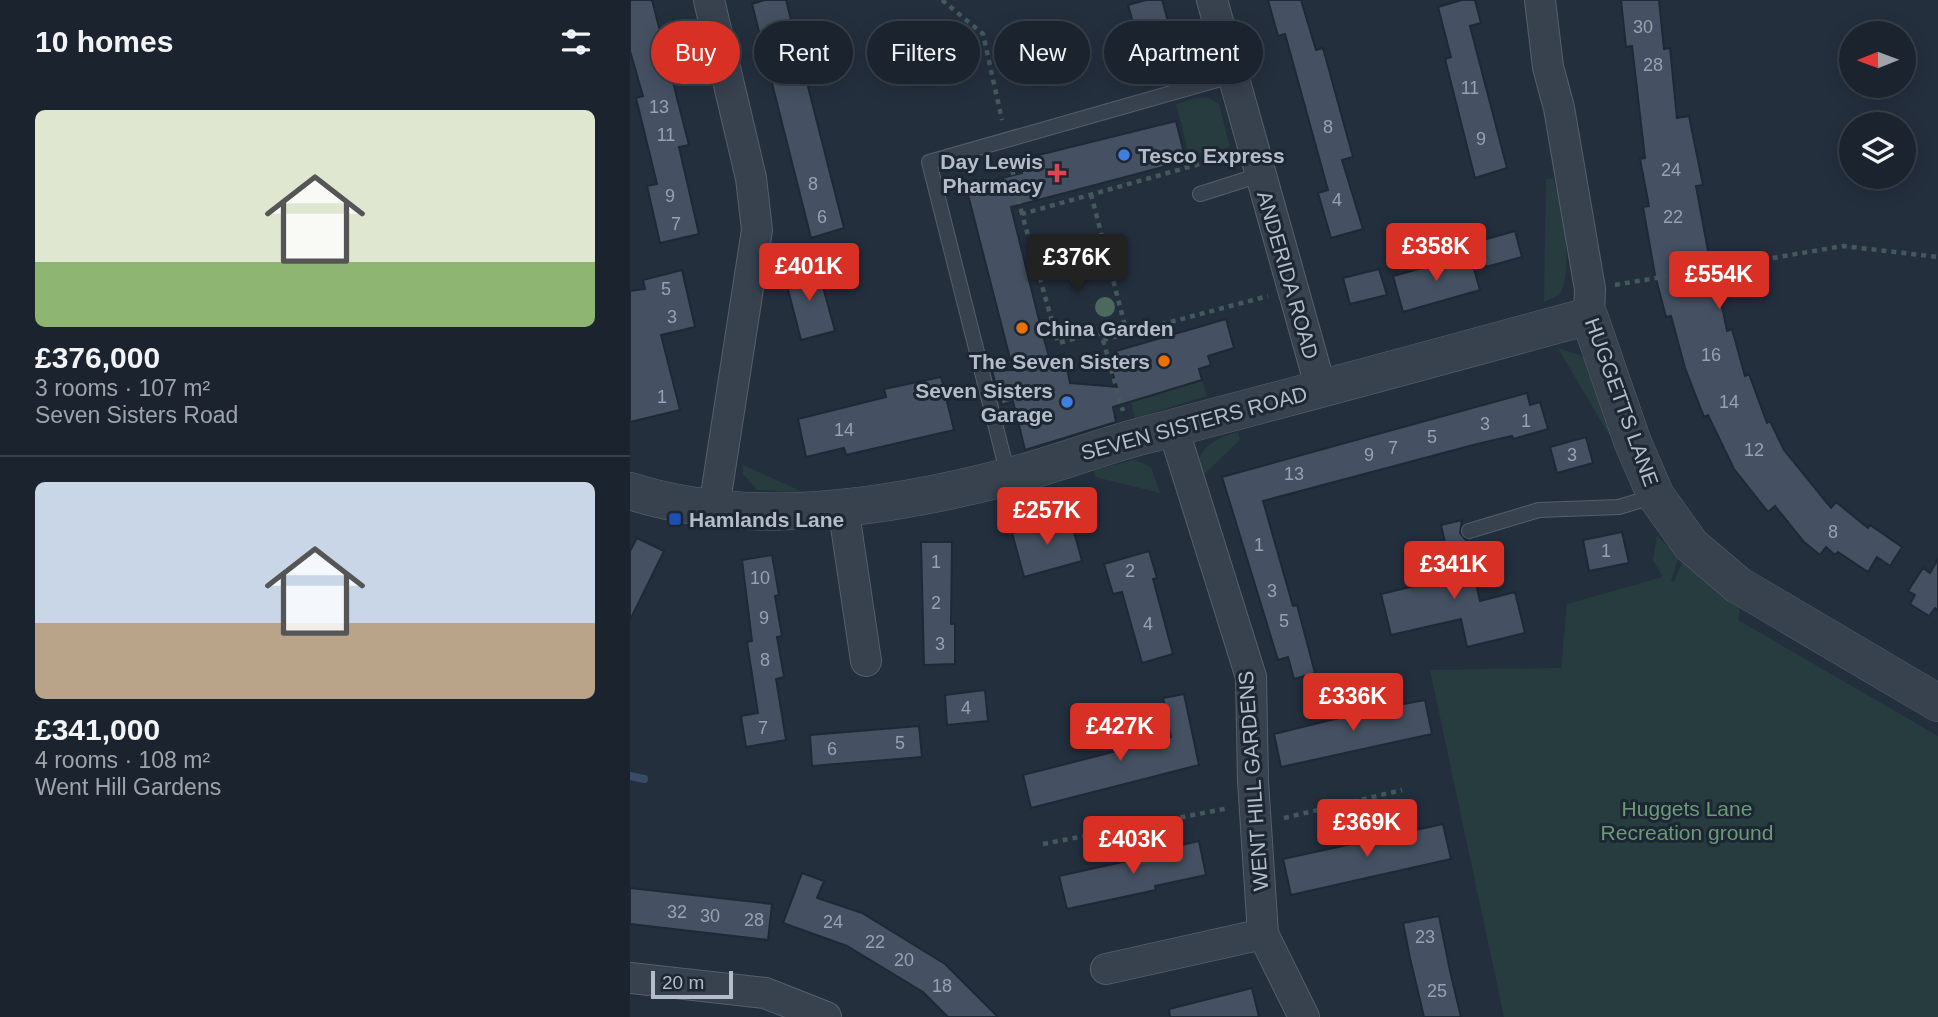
<!DOCTYPE html>
<meta charset="utf-8">
<style>
body{margin:0;font-family:Arial,sans-serif;background:#282f3a;color:#f1f3f6;height:100vh;display:flex;flex-direction:column;font-size:26px;white-space:nowrap}
*{box-sizing:border-box;margin:0}
p{font-size:23px;color:#a0a4aa}
.icon{flex:none;width:38px;height:38px;fill:none;stroke:currentColor;stroke-width:2;stroke-linecap:round;stroke-linejoin:round}
.map{position:relative;flex:1;overflow:hidden}
.side{display:flex;flex-direction:column;background:#1b232e;width:630px}
.side>*{flex:none}
.banner{position:absolute;left:21px;top:21px;width:665px;height:63px;display:flex;gap:14px}
.needle{width:46px;rotate:269deg}
.controls{position:absolute;left:1209px;top:21px;display:grid;gap:14px}
.controls a{display:grid;place-items:center;width:77px;height:77px;border-radius:50%;background:#1b232e;box-shadow:0 4px 18px #0003,0 0 0 2px #39404a;font-size:35px}
.scale{position:absolute;left:21px;bottom:18px;width:82px;box-sizing:border-box;padding-left:7px;border:4px solid #b4bcc9;border-top:0;font-size:19px;line-height:24px;white-space:nowrap;color:#b4bcc9;-webkit-text-stroke:5px #1d2633;paint-order:stroke}
.price{position:absolute;translate:-50% -60px;padding:0 16px;border-radius:7px;background:#d93025;color:#fff;font-size:23px;line-height:46px;filter:drop-shadow(0 2px 4px #0008)}
.price::after{content:'';position:absolute;left:50%;top:42px;width:21px;height:16px;margin-left:-10px;background:inherit;clip-path:polygon(0 0,100% 0,50% 100%)}
.price.active{background:#222;color:#fff}
ul{padding:0;list-style:none}
li{display:grid;align-content:center;gap:14px;height:371px;padding:0 35px}
li+li{border-top:2px solid #39404a}
li span{display:grid;place-items:center;height:217px;border-radius:10px;color:#555}
li>.icon{margin-inline-start:auto}
span .icon{width:126px;height:126px;fill:#fffc;stroke-width:1}
li b{font-size:30px}
h2{display:flex;justify-content:space-between;align-items:center;height:84px;padding:0 35px;font-size:30px}
.chip{padding:0 24px;border-radius:32px;background:#1b232e;box-shadow:0 4px 18px #0003,0 0 0 2px #39404a;font-size:24px;line-height:63px}
.chip.active{background:#d93025;color:#fff}
main{display:flex;flex:1;min-height:0}
.map>svg:first-child{display:block}
</style>
<main>
<section class="side">
<h2>10 homes<svg class="icon" aria-label="filters" viewBox="0 0 24 24"><path d="M4 7h16M4 17h16"/><circle cx="9" cy="7" r="2"/><circle cx="15" cy="17" r="2"/></svg></h2>
<ul>
<li><span style="background:linear-gradient(#dfe7d0 70%,#8fb573 0)"><svg class="icon" aria-label="home" viewBox="0 0 24 24"><path d="M3 11l9-7 9 7M6 9v11h12V9"/></svg></span><div><b>£376,000</b><p>3 rooms · 107 m²</p><p>Seven Sisters Road</p></div></li>
<li><span style="background:linear-gradient(#c9d6e8 65%,#b9a48a 0)"><svg class="icon" aria-label="home" viewBox="0 0 24 24"><path d="M3 11l9-7 9 7M6 9v11h12V9"/></svg></span><div><b>£341,000</b><p>4 rooms · 108 m²</p><p>Went Hill Gardens</p></div></li>
</ul>
</section>
<div class="map">
<svg width="1308" height="1017" viewBox="0 0 1308 1017">
<rect width="100%" height="100%" fill="#242f3e"/>
<path fill="#263c3f" d="M565,98H578L589,104L600,147L560,158L546,104Z
M923,178C932,204 945,272 929,295L914,302L916,179Z
M928,348L950,355L957,362L985,432L979,435Z
M572,380L577,396L505,418L501,402Z
M608,432L610,440L570,478C562,450 585,438 608,432Z
M504,460L521,467L530,493L465,477L464,470Z
M113,465L173,492L127,490L113,474Z
M1027,536L1049,556L1041,581L1044,582L1053,560L1110,607L1108,620L1308,736V1017H874L800,670L931,668L937,604L1033,577L1023,560Z"/>
<g fill="none" stroke-linecap="round" stroke-linejoin="round">
<path stroke="#394c67" stroke-width="8" d="M0,776L14,779"/>
</g>
<path fill="#455162" stroke="#1f2835" stroke-width="2" d="M0,0H22L59,145L49,147L69,234L30,243L17,186L27,184L6,98L13,96L0,51Z
M135,0H156L214,228L181,238L122,4Z
M516,0H532L549,60L516,69L498,5Z
M638,0H671L686,50L693,48L723,157L712,160L733,229L701,238L688,193L698,190L655,34L648,36Z
M832,0H845L851,23L840,26L877,168L845,178L815,59L821,57L808,7Z
M991,0H1029L1034,49L1040,48L1047,118L1059,116L1073,185L1066,186L1084,283L1087,282L1097,331L1102,329L1115,376L1119,374L1137,423L1140,421L1154,450L1201,508L1206,502L1238,528L1240,525L1272,547L1260,566L1247,557L1238,572L1208,552L1205,555L1196,547L1190,555L1174,542L1145,506L1138,512L1104,469L1078,415L1074,417L1055,368L1041,316L1036,317L1025,275L1013,207L1019,206L1010,159L1015,158L1002,46L996,47Z
M546,121L556,161L381,207L412,332L420,360L434,353L440,383L487,387L482,371L491,368L486,351L596,319L604,348L578,356L581,365L569,369L572,380L483,407L486,422L395,450L383,401L372,405L362,371L383,370L336,187L392,173L388,160Z
M885,231L892,257L856,267L849,241Z
M840,255L850,290L773,312L763,276Z
M187,265L205,331L171,340L154,274Z
M749,269L757,295L720,304L713,278Z
M52,270L65,327L31,335L50,410L0,422V291L15,289L13,280Z
M311,377L324,430L216,455L214,448L176,457L168,419L256,397L254,389Z
M897,393L900,405L910,402L918,429L883,439L882,436L847,444L633,501L663,606L667,605L685,673L664,679L658,657L648,660L592,477Z
M956,437L963,463L927,473L920,447Z
M440,517L452,561L394,577L382,533Z
M832,520L830,533L836,540L850,601L885,592L895,633L837,647L831,619L761,635L751,594L823,577L811,525Z
M992,532L999,563L959,571L953,540Z
M7,538L34,551L0,620V551Z
M291,542H322L321,624H325V664L294,665Z
M519,551L527,578L523,579L543,654L512,663L492,592L483,594L474,564Z
M142,555L149,595L145,596L152,636L147,637L154,677L146,679L156,740L116,747L111,716L128,713L117,642L122,641L112,560Z
M1308,559V610L1305,608L1299,616L1280,604L1285,595L1278,591L1293,568L1300,573Z
M355,690L358,721L317,725L315,695Z
M554,694L569,765L401,808L393,775L541,737L533,698Z
M795,700L802,734L651,767L644,734L737,711Z
M289,726L292,757L182,766L180,735Z
M813,824L821,859L661,895L653,859Z
M569,841L576,875L525,886L526,890L437,909L429,876L529,854V850Z
M172,873L194,881L187,898L232,913L315,964L368,1017H318L293,992L217,946L153,923Z
M0,888L142,904L138,940L0,924Z
M809,916L820,971L831,1017H794L780,958L773,923Z
M622,988L629,1017H540L539,1009Z"/>
<g fill="none" stroke-linecap="round" stroke-linejoin="round">
<g stroke="#565f6c" stroke-width="16">
<path id="service" d="M570,194L630,175
M378,475L299,162L601,76
M839,531L909,510L989,507L1025,496"/>
</g>
<g stroke="#565f6c" stroke-width="32">
<path id="minor" d="M79,0L121,178L127,230L84,508
M582,0L691,389
M910,0L918,67L929,108L960,289L959,316
M543,428L621,677L623,781L633,934L674,1017
M213,506L236,661
M476,969L633,934
M0,978L135,993L196,1017"/>
</g>
<g stroke="#565f6c" stroke-width="38">
<path id="tertiary" d="M0,491C119,529 258,508 377,477C421,466 464,449 508,437C659,398 809,357 959,316L1003,443L1026,496L1061,545L1108,585L1308,703"/>
</g>
<path stroke="#44595c" stroke-width="4.5" stroke-dasharray="5 5" stroke-linecap="butt" d="M312,0L353,34L372,120
M598,156L392,214L428,343L470,332L473,340L638,296
M380,160L392,214
M461,194L497,334
M985,285L1213,246L1308,257
M473,340L493,411
M654,818L772,790
M413,844L599,808"/>
<use href="#service" stroke="#38414e" stroke-width="14"/>
<use href="#minor" stroke="#38414e" stroke-width="30"/>
<use href="#tertiary" stroke="#38414e" stroke-width="37"/>
</g>
<g fill="#4b6a5d">
<circle cx="462" cy="260" r="10"/>
<circle cx="475" cy="307" r="10"/>
</g>
<g fill="#3f7fe0" stroke="#1d2633" stroke-width="2.5">
<circle cx="494" cy="155" r="7"/>
<circle cx="437" cy="402" r="7"/>
</g>
<path fill="#e0444e" stroke="#1d2633" stroke-width="2.5" d="M423.5 162.5h7v7h7v7h-7v7h-7v-7h-7v-7h7z"/>
<g fill="#e8710a" stroke="#1d2633" stroke-width="2.5">
<circle cx="392" cy="328" r="7"/>
<circle cx="534" cy="361" r="7"/>
</g>
<rect fill="#1a4fb4" stroke="#1d2633" stroke-width="2.5" x="38" y="512" width="14" height="14" rx="3.5"/>
<g text-anchor="middle" dominant-baseline="central" stroke-width="6" stroke-linejoin="round" paint-order="stroke">
<g font-size="18" fill="#98a1af">
<text x="1013" y="27">30</text>
<text x="1023" y="65">28</text>
<text x="840" y="88">11</text>
<text x="29" y="107">13</text>
<text x="698" y="127">8</text>
<text x="36" y="135">11</text>
<text x="851" y="139">9</text>
<text x="1041" y="170">24</text>
<text x="183" y="184">8</text>
<text x="40" y="196">9</text>
<text x="707" y="200">4</text>
<text x="192" y="217">6</text>
<text x="1043" y="217">22</text>
<text x="46" y="224">7</text>
<text x="36" y="289">5</text>
<text x="42" y="317">3</text>
<text x="1081" y="355">16</text>
<text x="32" y="397">1</text>
<text x="1099" y="402">14</text>
<text x="896" y="421">1</text>
<text x="855" y="424">3</text>
<text x="214" y="430">14</text>
<text x="802" y="437">5</text>
<text x="763" y="448">7</text>
<text x="1124" y="450">12</text>
<text x="739" y="455">9</text>
<text x="942" y="455">3</text>
<text x="664" y="474">13</text>
<text x="1203" y="532">8</text>
<text x="629" y="545">1</text>
<text x="976" y="551">1</text>
<text x="306" y="562">1</text>
<text x="500" y="571">2</text>
<text x="130" y="578">10</text>
<text x="642" y="591">3</text>
<text x="306" y="603">2</text>
<text x="134" y="618">9</text>
<text x="654" y="621">5</text>
<text x="518" y="624">4</text>
<text x="310" y="644">3</text>
<text x="135" y="660">8</text>
<text x="336" y="708">4</text>
<text x="133" y="728">7</text>
<text x="270" y="743">5</text>
<text x="202" y="749">6</text>
<text x="47" y="912">32</text>
<text x="80" y="916">30</text>
<text x="124" y="920">28</text>
<text x="203" y="922">24</text>
<text x="795" y="937">23</text>
<text x="245" y="942">22</text>
<text x="274" y="960">20</text>
<text x="312" y="986">18</text>
<text x="807" y="991">25</text>
</g>
<g font-size="21" font-weight="bold" fill="#b4bcc9" stroke="#1d2633" text-anchor="start">
<text x="508" y="155">Tesco Express</text>
<text x="413" y="161" text-anchor="end">Day Lewis<tspan x="413" dy="24">Pharmacy</tspan></text>
<text x="406" y="328">China Garden</text>
<text x="520" y="361" text-anchor="end">The Seven Sisters</text>
<text x="423" y="390" text-anchor="end">Seven Sisters<tspan x="423" dy="24">Garage</tspan></text>
<text x="59" y="519">Hamlands Lane</text>
</g>
<g font-size="21" fill="#b4bcc9" stroke="#1d2633">
<text transform="translate(658 275) rotate(74)">ANDERIDA ROAD</text>
<text transform="translate(992 402) rotate(70)">HUGGETTS LANE</text>
<text transform="translate(564 423) rotate(-15)">SEVEN SISTERS ROAD</text>
<text transform="translate(623 781) rotate(-94)">WENT HILL GARDENS</text>
</g>
<g font-size="21" fill="#6b9a76" stroke="#1d2633">
<text x="1057" y="808">Huggets Lane<tspan x="1057" dy="24">Recreation ground</tspan></text>
</g>
</g>
</svg>
<div class="controls">
<a><svg class="needle" viewBox="-14 -14 28 28"><path d="M0-13l5 13h-10z" fill="#e53935"/><path d="M0 13l5-13h-10z" fill="#a0a4aa"/></svg></a>
<a><svg class="icon" aria-label="layers" viewBox="0 0 24 24"><path d="M12 4l9 5-9 5-9-5zM3 14l9 5 9-5"/></svg></a>
</div>
<div class="scale">20 m</div>
<b class="price" style="left:806px;top:283px">£358K</b>
<b class="price active" style="left:447px;top:294px">£376K</b>
<b class="price" style="left:179px;top:303px">£401K</b>
<b class="price" style="left:1089px;top:311px">£554K</b>
<b class="price" style="left:417px;top:547px">£257K</b>
<b class="price" style="left:824px;top:601px">£341K</b>
<b class="price" style="left:723px;top:733px">£336K</b>
<b class="price" style="left:490px;top:763px">£427K</b>
<b class="price" style="left:737px;top:859px">£369K</b>
<b class="price" style="left:503px;top:876px">£403K</b>
<div class="banner">
<a class="chip active">Buy</a>
<a class="chip">Rent</a>
<a class="chip">Filters</a>
<a class="chip">New</a>
<a class="chip">Apartment</a>
</div>
</div>
</main>
